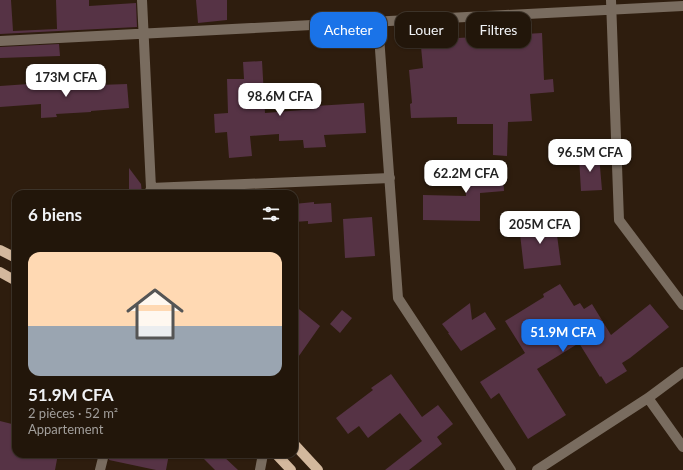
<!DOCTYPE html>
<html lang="fr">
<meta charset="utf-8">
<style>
body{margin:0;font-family:Lato,sans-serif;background:#2a1f13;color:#f1f3f6;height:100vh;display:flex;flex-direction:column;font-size:15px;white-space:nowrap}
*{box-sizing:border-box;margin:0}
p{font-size:13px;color:#a29f9c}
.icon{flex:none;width:22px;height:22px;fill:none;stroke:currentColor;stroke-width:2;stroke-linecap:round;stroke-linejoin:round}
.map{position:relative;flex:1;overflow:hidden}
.panel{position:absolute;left:12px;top:190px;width:286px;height:268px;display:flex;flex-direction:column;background:#22160a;border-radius:12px;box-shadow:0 1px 3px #0004,0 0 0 1px #3f352b}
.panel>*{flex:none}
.top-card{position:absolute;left:310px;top:12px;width:313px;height:36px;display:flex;gap:8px}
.price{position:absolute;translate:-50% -34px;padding:0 9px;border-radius:8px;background:#fff;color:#222;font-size:13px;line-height:26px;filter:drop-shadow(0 1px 2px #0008)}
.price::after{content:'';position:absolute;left:50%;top:24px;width:12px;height:9px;margin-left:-6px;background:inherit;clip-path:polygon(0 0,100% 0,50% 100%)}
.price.on{background:#1a73e8;color:#fff}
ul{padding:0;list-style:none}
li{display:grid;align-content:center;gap:8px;height:212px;padding:0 16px}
li span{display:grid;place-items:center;height:124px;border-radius:12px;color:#555}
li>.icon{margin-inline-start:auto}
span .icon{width:72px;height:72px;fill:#fffc;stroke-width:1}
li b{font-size:17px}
h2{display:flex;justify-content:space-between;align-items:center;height:48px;padding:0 16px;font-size:17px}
.pill{padding:0 14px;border-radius:12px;background:#22160a;box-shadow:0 1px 3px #0004,0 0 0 1px #3f352b;font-size:14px;line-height:36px}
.pill.on{background:#1a73e8;color:#fff}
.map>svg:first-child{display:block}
</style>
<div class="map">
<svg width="683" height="470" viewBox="0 0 683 470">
<rect width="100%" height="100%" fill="#2e1d0e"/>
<path fill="#563345" d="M0,0H11L13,31L57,29L56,0H89V6L136,3L137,27L0,34Z
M196,0H227V20L198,23Z
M542,33L544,80L553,79L554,92L530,94L532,121L508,122L507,156L493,155V124H457V117L411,118L410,104L412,103L409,70L423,68L420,36L441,35V39Z
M59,44L60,56L0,58V47Z
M262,61L265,113L315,109V106L364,103L366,133L324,135L326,147L304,148L303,140L279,141V134L250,136L252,156L229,158L227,132L215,133L214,114L228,113L227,79H244L243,62Z
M43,83V87L127,84L129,108L91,111V112L56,114L57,117L41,118V104L0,107V86Z
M599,155L602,190L581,191L579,157Z
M502,161L504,191L480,193V221L423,220V195L466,196L464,164Z
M129,168L141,184L142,194H129Z
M314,202V204L331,203L332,222L308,224V221L294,222V204Z
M372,217L375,256L345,258L343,219Z
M555,220L561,265L524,269L519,225Z
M560,284L574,306L580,303L584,309L592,304L611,335L650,304L669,327L630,358L622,363L627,371L606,384L601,376L600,377L579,343L537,369L566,415L528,439L499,393L491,399L480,382L525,353L505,321L544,297L543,294Z
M470,303L472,320L485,312L496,329L461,351L448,333H449L442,324Z
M294,305L320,326L294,363Z
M342,310L352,318L340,333L330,324Z
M391,374L422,417L438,405L453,424L437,437L442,444L409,470H385L422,441L400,413L368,438L359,426L348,434L336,418L373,390L371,388Z
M0,421L16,425V454H58L55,470H0Z
M110,454H169L166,470H156L109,460Z
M199,454H221L238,470H215Z"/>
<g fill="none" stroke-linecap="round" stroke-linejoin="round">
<path stroke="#796c5f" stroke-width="10" d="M142,0L151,188L149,194
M611,0L619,220L683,305
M378,22L398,298L511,470
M0,41L683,6
M151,188L390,178
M648,398L683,447
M100,470L104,454
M260,470L263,454
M537,470L648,398L683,372"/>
<path stroke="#d3b89d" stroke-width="10" d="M0,250L16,258
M0,272L16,281
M294,444L318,470
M276,454L291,470"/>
</g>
</svg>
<b class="price" style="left:66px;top:98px">173M CFA</b>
<b class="price" style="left:280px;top:117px">98.6M CFA</b>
<b class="price" style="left:590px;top:173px">96.5M CFA</b>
<b class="price" style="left:466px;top:194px">62.2M CFA</b>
<b class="price" style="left:540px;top:245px">205M CFA</b>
<b class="price on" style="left:563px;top:353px">51.9M CFA</b>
<div class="top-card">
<a class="pill on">Acheter</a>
<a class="pill">Louer</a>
<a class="pill">Filtres</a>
</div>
<section class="panel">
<h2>6 biens<svg class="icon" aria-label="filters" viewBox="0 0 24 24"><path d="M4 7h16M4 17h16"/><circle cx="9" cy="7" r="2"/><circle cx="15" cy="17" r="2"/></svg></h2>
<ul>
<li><span style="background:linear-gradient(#ffd9b3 60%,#9aa5b1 0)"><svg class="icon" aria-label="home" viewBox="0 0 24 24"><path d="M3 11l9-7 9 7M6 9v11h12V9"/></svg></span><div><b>51.9M CFA</b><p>2 pièces · 52 m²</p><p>Appartement</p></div></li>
</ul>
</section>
</div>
